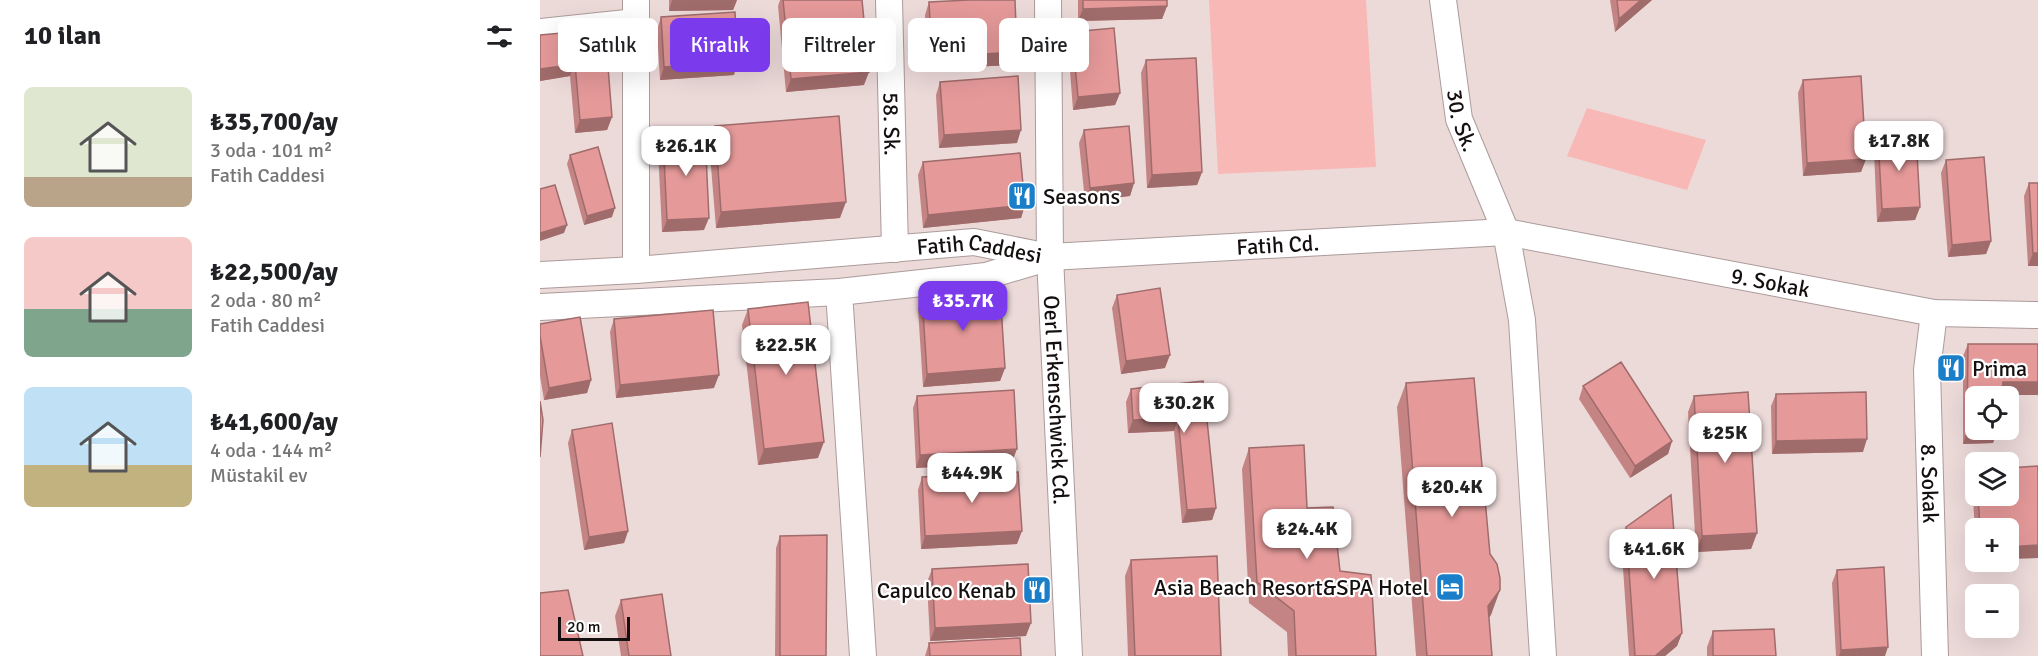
<!DOCTYPE html>
<html lang="tr">
<meta charset="utf-8">
<style>
body{margin:0;font-family:Signika,sans-serif;background:#f6f6f6;color:#202124;height:100vh;display:flex;flex-direction:column;font-size:22px;white-space:nowrap}
*{box-sizing:border-box;margin:0}
p{font-size:20px;color:#757577}
.icon{flex:none;width:33px;height:33px;fill:none;stroke:currentColor;stroke-width:2;stroke-linecap:round;stroke-linejoin:round}
.map{position:relative;flex:1;overflow:hidden}
.details{display:flex;flex-direction:column;background:#fff;width:540px}
.details>*{flex:none}
.guide{position:absolute;left:18px;top:18px;width:570px;height:54px;display:flex;gap:12px}
.buttons{position:absolute;left:1425px;top:386px;display:grid;gap:12px}
.buttons a{display:grid;place-items:center;width:54px;height:54px;border-radius:9px;background:#fff;box-shadow:0 6px 24px #0002;font-size:30px}
.scale{position:absolute;left:18px;bottom:15px;width:72px;box-sizing:border-box;padding-left:6px;border:3px solid #150f0f;border-top:0;font-size:16px;line-height:21px;white-space:nowrap;color:#150f0f;-webkit-text-stroke:4px #fff;paint-order:stroke}
.price{position:absolute;translate:-50% -51px;padding:0 14px;border-radius:12px;background:#fff;color:#222;font-size:20px;line-height:39px;filter:drop-shadow(0 2px 3px #0008)}
.price::after{content:'';position:absolute;left:50%;top:36px;width:18px;height:14px;margin-left:-9px;background:inherit;clip-path:polygon(0 0,100% 0,50% 100%)}
.price.on{background:#7c3aed;color:#fff}
ul{padding:0;list-style:none}
li{display:flex;align-items:center;gap:18px;height:150px;padding:0 24px}
li span{display:grid;place-items:center;flex:none;width:168px;height:120px;border-radius:9px;color:#555}
li>.icon{margin-inline-start:auto}
span .icon{width:72px;height:72px;fill:#fffc;stroke-width:1}
li b{font-size:26px}
h2{display:flex;justify-content:space-between;align-items:center;height:72px;padding:0 24px;font-size:26px}
.chip{padding:0 21px;border-radius:9px;background:#fff;box-shadow:0 6px 24px #0002;font-size:21px;line-height:54px}
.chip.on{background:#7c3aed;color:#fff}
main{display:flex;flex:1;min-height:0}
.map>svg:first-child{display:block}
</style>
<main>
<section class="details">
<h2>10 ilan<svg class="icon" aria-label="filters" viewBox="0 0 24 24"><path d="M4 7h16M4 17h16"/><circle cx="9" cy="7" r="2"/><circle cx="15" cy="17" r="2"/></svg></h2>
<ul>
<li><span style="background:linear-gradient(#dfe7d0 75%,#b9a48a 0)"><svg class="icon" aria-label="home" viewBox="0 0 24 24"><path d="M3 11l9-7 9 7M6 9v11h12V9"/></svg></span><div><b>₺35,700/ay</b><p>3 oda · 101 m²</p><p>Fatih Caddesi</p></div></li>
<li><span style="background:linear-gradient(#f6c9c9 60%,#7fa58c 0)"><svg class="icon" aria-label="home" viewBox="0 0 24 24"><path d="M3 11l9-7 9 7M6 9v11h12V9"/></svg></span><div><b>₺22,500/ay</b><p>2 oda · 80 m²</p><p>Fatih Caddesi</p></div></li>
<li><span style="background:linear-gradient(#bfe0f5 65%,#c2b280 0)"><svg class="icon" aria-label="home" viewBox="0 0 24 24"><path d="M3 11l9-7 9 7M6 9v11h12V9"/></svg></span><div><b>₺41,600/ay</b><p>4 oda · 144 m²</p><p>Müstakil ev</p></div></li>
</ul>
</section>
<div class="map">
<svg width="1498" height="656" viewBox="0 0 1498 656">
<rect width="100%" height="100%" fill="#ecdad9"/>
<path fill="#f8b8b6" d="M669,0H826L836,167L678,174Z
M1047,108L1166,140L1147,190L1027,156Z"/>
<g fill="none" stroke-linecap="round" stroke-linejoin="round">
<g stroke="#ac9b9b" stroke-width="28">
<g id="minor">
<path id="s1" d="M349,0L355,249"/>
<path id="s2" d="M508,0L510,257L529,656"/>
<path id="s3" d="M903,0L919,119L966,232L982,320L1003,656"/>
<path d="M0,32L96,22"/>
<path d="M96,270V0"/>
<path id="s4" d="M0,275L96,270L434,242L504,256"/>
<path d="M299,292L323,656"/>
<path id="s5" d="M0,307L299,292L446,276L510,257L966,232L1394,313L1498,315"/>
<path id="s6" d="M1394,313L1387,370L1395,656"/>
</g>
</g>
<use href="#minor" stroke="#fff" stroke-width="26"/>
</g>
<path fill="#c58484" d="M129,0H197L193,10L129,11Z
M240,0H322L324,85L246,92L238,6Z
M538,0H627V6L622,19L538,21Z
M1070,0H1112L1075,32Z
M389,2L477,52L473,65L387,69L385,15Z
M121,17L194,75L120,80L117,30Z
M65,29L72,117L67,130L35,133L30,76L0,81V35Z
M532,32L580,93L575,105L533,110L528,45Z
M606,60L662,172L657,185L607,188L601,73Z
M1263,80L1326,159L1321,172L1263,176L1258,93Z
M400,82L477,143L399,148L396,95Z
M175,126L300,218L176,228L169,142Z
M544,130L594,183L590,196L545,201L539,143Z
M123,136L164,230L122,232L118,149Z
M1338,138L1380,207L1375,220L1337,222L1334,151Z
M30,155L72,217L44,225L27,164Z
M1406,160L1451,241L1446,254L1408,257L1401,173Z
M383,162L485,205L481,218L383,228L378,175Z
M1489,183L1498,266H1488L1484,196Z
M577,295L625,368L581,374L572,308Z
M382,296L465,368L460,381L383,387L378,309Z
M208,309L278,458L218,465L202,325Z
M74,319L174,388L76,398L70,332Z
M0,324L51,380L47,393L4,400L0,376Z
M1428,344H1498V395H1462L1453,443L1423,444V356Z
M663,381L676,508L672,520L642,523L634,431L588,433L586,402L591,389Z
M866,383L950,554L960,590L949,617L952,656H876L857,407Z
M1043,386L1132,441L1128,454L1090,478L1039,399Z
M1236,394L1323,452L1232,454L1231,406Z
M377,396L472,462L376,468L373,408Z
M1154,396L1217,533L1211,549L1156,552L1148,412Z
M32,430L88,531L84,543L44,550L28,443Z
M709,448L767,508L800,571L836,656H748L747,632L709,603L702,469Z
M1498,466V558L1468,528H1436V547L1432,482L1436,473V495H1468Z
M382,477L477,544L381,549L378,490Z
M1086,527L1142,633L1137,646L1125,656H1089L1081,539Z
M240,536L286,656H235L236,548Z
M591,560L681,656H588L585,576Z
M392,569L486,636L390,641L387,582Z
M1297,570L1345,656H1296L1292,583Z
M81,600L131,656H81L75,616Z
M1173,631L1236,656H1167V647Z
M389,643L481,656H385Z"/>
<path fill="#a06b6b" d="M132,0H197L193,10L129,11Z
M1101,0H1112L1075,32L1079,19Z
M627,6L622,19L538,21L543,9Z
M477,52L473,65L387,69L392,57Z
M198,62L194,75L120,80L124,67Z
M35,64L30,76L0,81V69Z
M329,72L324,85L246,92L251,79Z
M580,93L575,105L533,110L538,97Z
M72,117L67,130L35,133L40,120Z
M481,130L477,143L399,148L404,135Z
M1326,159L1321,172L1263,176L1267,163Z
M662,172L657,185L607,188L612,175Z
M594,183L590,196L545,201L550,188Z
M306,202L300,218L176,228L181,212Z
M485,205L481,218L383,228L388,215Z
M1380,207L1375,220L1337,222L1342,209Z
M75,208L72,217L44,225L47,216Z
M169,218L164,230L122,232L127,220Z
M27,225L24,233L0,241V233Z
M1451,241L1446,254L1408,257L1412,245Z
M1493,253H1498V266H1488Z
M630,355L625,368L581,374L586,361Z
M465,368L460,381L383,387L387,374Z
M179,375L174,388L76,398L80,385Z
M51,380L47,393L4,400L9,388Z
M1463,382H1498V395H1458Z
M638,418L634,431L588,433L593,420Z
M1458,430L1453,443L1423,444L1427,431Z
M1327,439L1323,452L1232,454L1236,441Z
M1132,441L1128,454L1090,478L1095,466Z
M284,442L278,458L218,465L224,449Z
M477,449L472,462L376,468L380,455Z
M676,508L672,520L642,523L647,510Z
M88,531L84,543L44,550L49,537Z
M482,531L477,544L381,549L385,536Z
M1217,533L1211,549L1156,552L1162,536Z
M1498,545V558L1468,559V547Z
M960,590L951,615L939,631L948,606Z
M491,623L486,636L390,641L395,628Z
M1142,633L1137,646L1125,656H1115Z
M1348,647L1345,656H1299L1301,650Z"/>
<path fill="#e59999" stroke="#a06b6b" stroke-width="1.5" d="M243,0H322L329,72L251,79Z
M429,0H475L477,52L392,57L389,2Z
M543,0H627V6L543,9Z
M1077,0H1101L1079,19Z
M195,12L198,62L124,67L121,17Z
M574,28L580,93L538,97L532,32Z
M65,29L72,117L40,120L35,64L0,69V35Z
M656,58L662,172L612,175L606,60Z
M478,76L481,130L404,135L400,82Z
M1321,76L1326,159L1267,163L1263,80Z
M299,116L306,202L181,212L175,126Z
M589,126L594,183L550,188L544,130Z
M165,134L169,218L127,220L123,136Z
M1376,136L1380,207L1342,209L1338,138Z
M58,147L75,208L47,216L30,155Z
M480,153L485,205L388,215L383,162Z
M1444,157L1451,241L1412,245L1406,160Z
M1489,183H1498V253H1493Z
M15,185L27,225L0,233V189Z
M620,288L630,355L586,361L577,295Z
M460,291L465,368L387,374L382,296Z
M268,302L284,442L224,449L208,309Z
M173,310L179,375L80,385L74,319Z
M40,317L51,380L9,388L0,336V324Z
M1428,344H1498V382H1463L1461,396H1436V429H1458V430L1427,431Z
M1081,362L1132,441L1095,466L1043,386Z
M934,378L950,554L957,564L960,578V590L948,606L952,656H887L866,383Z
M663,381L676,508L647,510L638,418L593,420L591,389Z
M474,390L477,449L380,455L377,396Z
M1208,392L1217,533L1162,536L1154,396Z
M1326,392L1327,439L1236,441V394Z
M0,401L3,420L0,457Z
M72,423L88,531L49,537L32,430Z
M764,445L767,508L793,507L800,571L831,575L836,656H756L754,611L717,582L709,448Z
M1498,466V545L1468,547V528H1440L1438,495H1468V468Z
M478,472L482,531L385,536L382,477Z
M1131,495L1142,633L1115,656H1095L1086,527Z
M287,535L286,656H240V536Z
M677,556L681,656H595L591,560Z
M488,564L491,623L395,628L392,569Z
M1344,567L1348,647L1301,650L1297,570Z
M28,590L43,656H0V593Z
M122,594L131,656H89L81,600Z
M1234,629L1236,656H1173V631Z
M480,638L481,656H390L389,643Z"/>
<defs>
<g id="restaurant-square" transform="scale(1.5)"><rect x="-9" y="-9" width="18" height="18" rx="4" fill="#1a7ec9" stroke="#fff"/><path d="M-5-6h1v4h1v-4h1v4h1v-4h1v5L-1.5 .5V6h-2V.5L-5-1ZM5-6V6H3V1.5H1.5Q1.5-4 5-6Z" fill="#fff"/></g>
<g id="hotel-square" transform="scale(1.5)"><rect x="-9" y="-9" width="18" height="18" rx="4" fill="#1a7ec9" stroke="#fff"/><path d="M-6-4.5h1.5V1H6V5H4.5V3h-9V5H-6ZM-4 0a1.8 1.8 0 1 1 3.6 0ZM.5 0V-2.5h3Q6-2.5 6 0Z" fill="#fff"/></g>
</defs>
<g fill-rule="evenodd">
<use href="#restaurant-square" x="482" y="196"/>
<use href="#restaurant-square" x="1411" y="368"/>
<use href="#hotel-square" x="910" y="587"/>
<use href="#restaurant-square" x="497" y="590"/>
</g>
<g text-anchor="middle" dominant-baseline="central" stroke-width="4.5" stroke-linejoin="round" paint-order="stroke">
<g font-size="22" fill="#150f0f" stroke="#fff">
<text stroke="none"><textPath href="#s3" startOffset="122">30. Sk.</textPath></text>
<text stroke="none"><textPath href="#s1" startOffset="124">58. Sk.</textPath></text>
<text stroke="none"><textPath href="#s5" startOffset="742">Fatih Cd.</textPath></text>
<text stroke="none"><textPath href="#s4" startOffset="441">Fatih Caddesi</textPath></text>
<text stroke="none"><textPath href="#s5" startOffset="1240">9. Sokak</textPath></text>
<text stroke="none"><textPath href="#s2" startOffset="400">Oerl Erkenschwick Cd.</textPath></text>
<text stroke="none"><textPath href="#s6" startOffset="171">8. Sokak</textPath></text>
</g>
<g font-size="22" fill="#150f0f" stroke="#fff" text-anchor="start">
<text x="503" y="196">Seasons</text>
<text x="1432" y="368">Prima</text>
<text x="889" y="587" text-anchor="end">Asia Beach Resort&amp;SPA Hotel</text>
<text x="476" y="590" text-anchor="end">Capulco Kenab</text>
</g>
</g>
</svg>
<div class="buttons">
<a><svg class="icon" aria-label="locate" viewBox="0 0 24 24"><circle cx="12" cy="12" r="6"/><path d="M12 2v4M12 18v4M2 12h4M18 12h4"/></svg></a>
<a><svg class="icon" aria-label="layers" viewBox="0 0 24 24"><path d="M12 4l9 5-9 5-9-5zM3 14l9 5 9-5"/></svg></a>
<a>+</a>
<a>−</a>
</div>
<div class="scale">20 m</div>
<b class="price" style="left:1359px;top:172px">₺17.8K</b>
<b class="price" style="left:146px;top:177px">₺26.1K</b>
<b class="price on" style="left:423px;top:332px">₺35.7K</b>
<b class="price" style="left:246px;top:376px">₺22.5K</b>
<b class="price" style="left:644px;top:434px">₺30.2K</b>
<b class="price" style="left:1185px;top:464px">₺25K</b>
<b class="price" style="left:432px;top:504px">₺44.9K</b>
<b class="price" style="left:912px;top:518px">₺20.4K</b>
<b class="price" style="left:767px;top:560px">₺24.4K</b>
<b class="price" style="left:1114px;top:580px">₺41.6K</b>
<div class="guide">
<a class="chip">Satılık</a>
<a class="chip on">Kiralık</a>
<a class="chip">Filtreler</a>
<a class="chip">Yeni</a>
<a class="chip">Daire</a>
</div>
</div>
</main>
